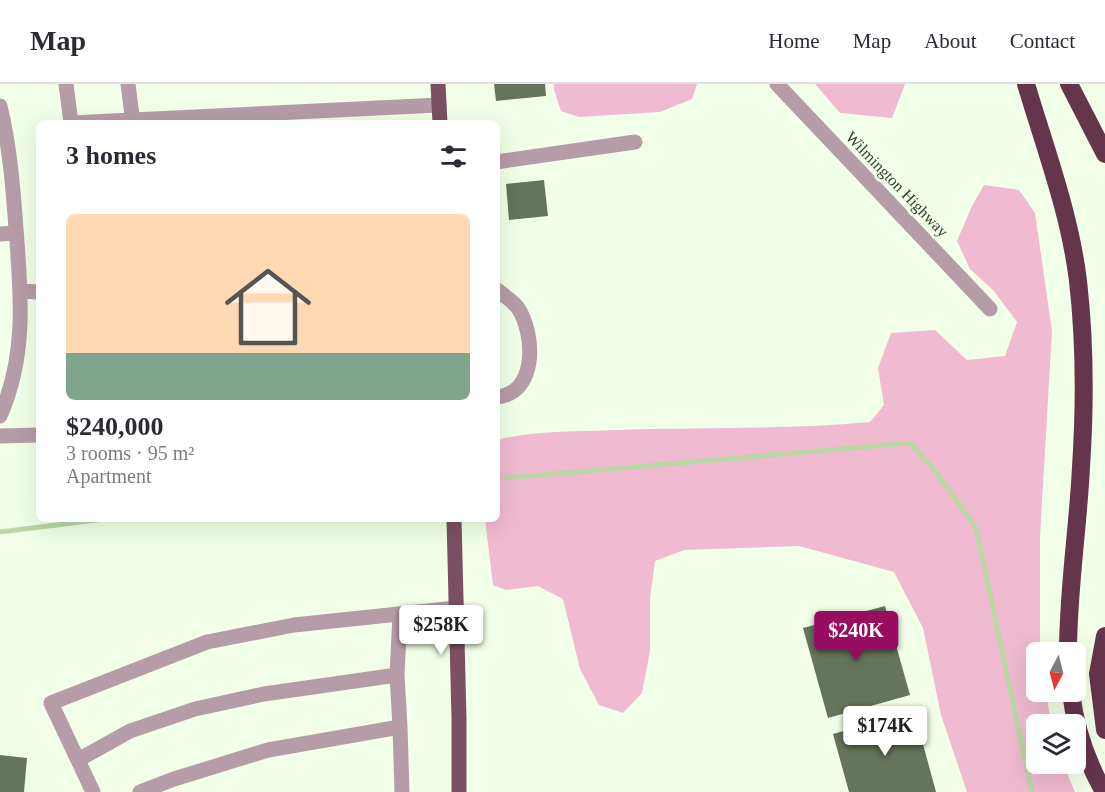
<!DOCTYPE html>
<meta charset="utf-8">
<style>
body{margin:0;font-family:Georgia,serif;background:#f2f2f3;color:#2b2b33;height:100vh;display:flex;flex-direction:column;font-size:22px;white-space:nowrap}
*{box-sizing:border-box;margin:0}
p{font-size:20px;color:#7c7c81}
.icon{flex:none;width:33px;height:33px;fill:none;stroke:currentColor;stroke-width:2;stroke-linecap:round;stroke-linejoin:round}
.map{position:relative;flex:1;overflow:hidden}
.sheet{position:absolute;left:36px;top:36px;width:464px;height:402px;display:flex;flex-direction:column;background:#fff;border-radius:9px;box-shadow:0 6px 24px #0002}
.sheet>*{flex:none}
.needle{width:39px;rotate:187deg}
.fabs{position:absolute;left:1026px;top:558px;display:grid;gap:12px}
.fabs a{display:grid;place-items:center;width:60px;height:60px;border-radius:9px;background:#fff;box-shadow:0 6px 24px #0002;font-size:30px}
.price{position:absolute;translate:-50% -51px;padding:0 14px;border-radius:6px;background:#fff;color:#222;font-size:20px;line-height:39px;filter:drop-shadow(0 2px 3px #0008)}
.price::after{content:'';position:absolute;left:50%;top:36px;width:18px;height:14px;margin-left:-9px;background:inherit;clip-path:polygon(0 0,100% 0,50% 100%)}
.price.selected{background:#980c61;color:#fff}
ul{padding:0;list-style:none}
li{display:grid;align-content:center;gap:12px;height:318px;padding:0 30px}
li+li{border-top:2px solid #e1e1e2}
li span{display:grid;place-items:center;height:186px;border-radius:9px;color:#555}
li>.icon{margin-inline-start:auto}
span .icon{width:108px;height:108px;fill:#fffc;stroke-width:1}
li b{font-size:26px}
h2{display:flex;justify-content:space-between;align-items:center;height:72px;padding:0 30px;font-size:26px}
header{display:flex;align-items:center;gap:36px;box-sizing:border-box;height:84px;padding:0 30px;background:#fff;border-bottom:2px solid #e1e1e2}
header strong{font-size:28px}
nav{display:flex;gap:33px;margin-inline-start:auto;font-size:21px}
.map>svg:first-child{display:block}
</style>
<header>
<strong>Map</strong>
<nav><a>Home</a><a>Map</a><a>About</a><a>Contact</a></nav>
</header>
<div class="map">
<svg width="1105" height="708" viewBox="0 0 1105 708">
<rect width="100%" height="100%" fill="#f2ffe8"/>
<path fill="#f0bad1" d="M554,0H697L692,15L660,28L579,33L561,27L554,6Z
M815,0H905L892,34L840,29Z
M984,101L1019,106L1035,129L1052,247L1040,453V568H1036V608H1046L1051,640H1036V680H1063L1075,708H967L941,631L923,544L894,488L799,462L684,466L655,477L650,514V567L642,609L623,629L599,621L580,585L563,515L538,502L506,506L493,501L485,435H496L497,356C535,346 575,348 615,346C700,343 785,346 870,338L884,321L878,284L891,249L935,246L967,276L1005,272L1017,238L993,206L970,185L957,157L972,122Z"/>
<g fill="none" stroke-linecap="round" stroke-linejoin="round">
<path stroke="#bbd7a4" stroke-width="5" d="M506,394L910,359L936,388L976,444L1032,708
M0,448L105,435"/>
</g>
<path fill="#66745b" d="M494,0H545L546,12L496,17Z
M544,96L548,132L509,136L506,100Z
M885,522L910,611L828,634L803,544Z
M914,627L936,708H849L833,650Z
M0,671L27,674L24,708H0Z"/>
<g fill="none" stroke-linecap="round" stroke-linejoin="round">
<path stroke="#b69ca7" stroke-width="15" d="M66,0L71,39
M128,0L133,39
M777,0L990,225
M0,22C10,63 13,104 16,145C21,210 27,271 0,332
M71,39L439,21
M496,78L635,58
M0,150L16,149
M496,205C503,211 513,217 518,224C535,250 538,310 496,313
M21,207L39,208
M0,352L39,351
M397,591L400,530
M78,676L130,647L195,625L264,610L397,591L400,643
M93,708L51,619L207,558L294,541L456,524
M140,708L174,695L268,666L400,643L402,708"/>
<path stroke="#7c5063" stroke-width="15" d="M438,0L440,39
M454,435L459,635V708"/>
<path stroke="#65354c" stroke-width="18" d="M1026,0C1045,64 1070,130 1078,197C1085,258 1085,322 1081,383C1078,445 1068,506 1068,568
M1069,0L1105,70
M1105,552L1098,590L1105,646
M1071,608C1075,643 1086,676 1104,708"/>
</g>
<g text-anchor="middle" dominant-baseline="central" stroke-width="6" stroke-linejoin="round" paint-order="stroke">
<g font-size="16" fill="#363d32" stroke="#f2ffe8">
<text transform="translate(897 100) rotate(46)">Wilmington Highway</text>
</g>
</g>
</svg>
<div class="fabs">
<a><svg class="needle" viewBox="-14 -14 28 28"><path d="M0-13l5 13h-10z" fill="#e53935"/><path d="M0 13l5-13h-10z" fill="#7c7c81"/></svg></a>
<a><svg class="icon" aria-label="layers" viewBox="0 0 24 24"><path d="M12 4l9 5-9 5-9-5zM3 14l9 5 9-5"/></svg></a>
</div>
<b class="price" style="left:441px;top:572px">$258K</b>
<b class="price selected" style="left:856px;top:578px">$240K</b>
<b class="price" style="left:885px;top:673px">$174K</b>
<section class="sheet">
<h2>3 homes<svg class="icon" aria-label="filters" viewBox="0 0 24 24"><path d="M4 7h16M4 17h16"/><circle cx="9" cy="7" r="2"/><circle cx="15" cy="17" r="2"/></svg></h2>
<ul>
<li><span style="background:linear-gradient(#ffd9b3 75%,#7fa58c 0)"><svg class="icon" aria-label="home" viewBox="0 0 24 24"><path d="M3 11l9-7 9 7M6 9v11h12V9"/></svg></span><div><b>$240,000</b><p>3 rooms · 95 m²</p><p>Apartment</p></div></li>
</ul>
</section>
</div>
